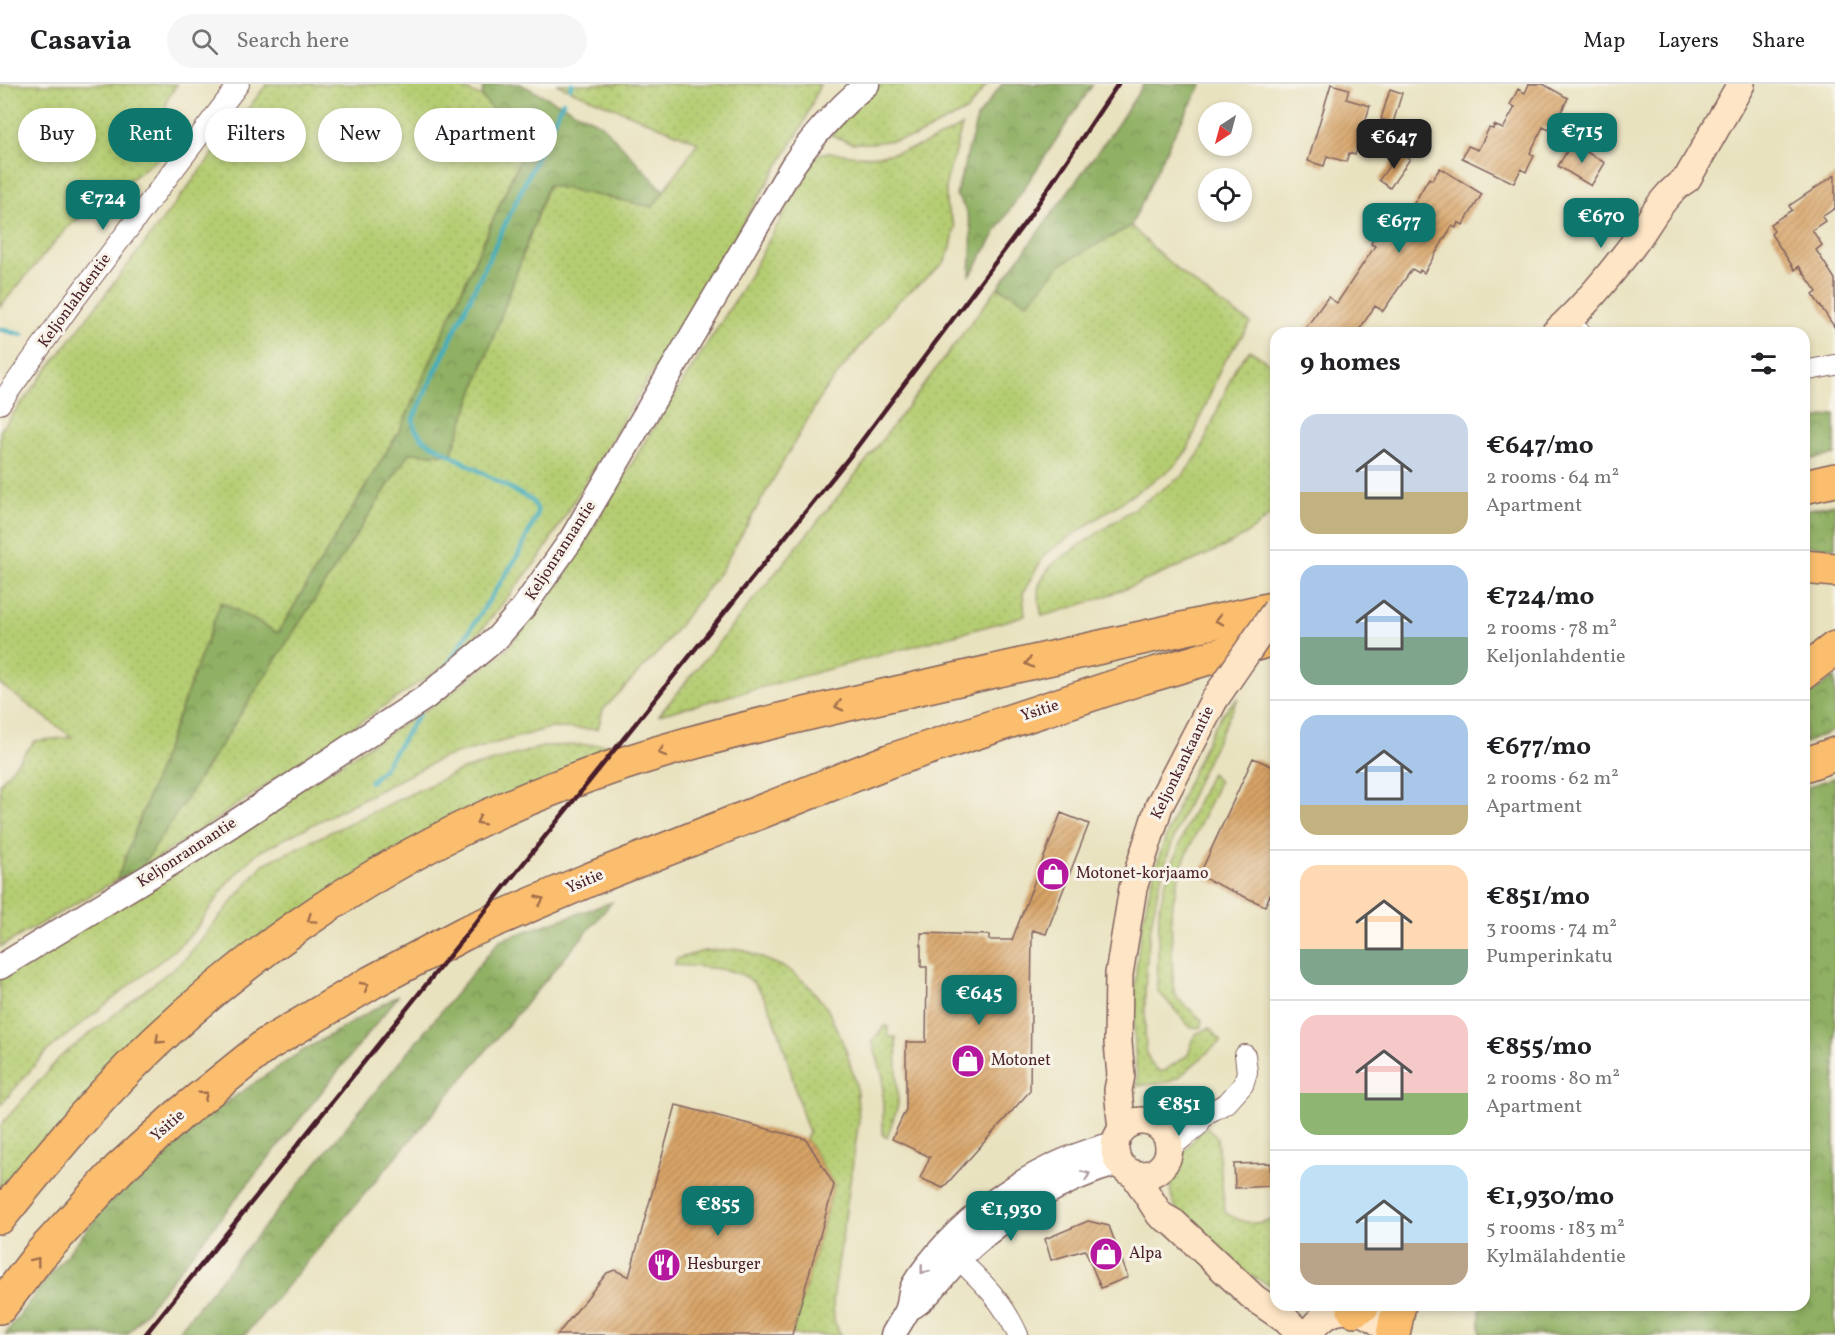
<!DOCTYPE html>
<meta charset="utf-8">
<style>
body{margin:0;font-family:Vollkorn,serif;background:#f6f6f6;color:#202124;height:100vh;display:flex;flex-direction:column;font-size:22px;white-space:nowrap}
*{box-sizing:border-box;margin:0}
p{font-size:20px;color:#757577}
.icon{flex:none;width:33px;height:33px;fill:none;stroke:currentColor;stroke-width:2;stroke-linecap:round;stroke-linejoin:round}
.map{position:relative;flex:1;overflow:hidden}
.drawer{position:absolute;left:1270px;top:243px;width:540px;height:984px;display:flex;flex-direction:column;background:#fff;border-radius:18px;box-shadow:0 3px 9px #0003}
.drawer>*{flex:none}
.top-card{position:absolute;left:18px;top:24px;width:570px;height:54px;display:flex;gap:12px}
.needle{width:39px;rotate:216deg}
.fabs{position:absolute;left:1198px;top:18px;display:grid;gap:12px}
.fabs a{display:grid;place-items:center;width:54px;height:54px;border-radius:50%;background:#fff;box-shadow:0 3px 9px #0003;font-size:30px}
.price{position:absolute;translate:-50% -51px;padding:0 14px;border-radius:12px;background:#0f766e;color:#fff;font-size:20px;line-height:39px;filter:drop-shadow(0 2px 3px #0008)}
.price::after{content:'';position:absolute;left:50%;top:36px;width:18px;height:14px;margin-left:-9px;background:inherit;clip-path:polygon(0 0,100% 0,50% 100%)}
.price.active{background:#222;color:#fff}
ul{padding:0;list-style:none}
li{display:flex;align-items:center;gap:18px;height:150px;padding:0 30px}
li+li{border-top:2px solid #e0e0e0}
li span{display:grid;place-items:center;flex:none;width:168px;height:120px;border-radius:18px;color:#555}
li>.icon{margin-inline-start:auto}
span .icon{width:72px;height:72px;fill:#fffc;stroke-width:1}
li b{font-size:26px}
h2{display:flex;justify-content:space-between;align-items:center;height:72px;padding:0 30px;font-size:26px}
.chip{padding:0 21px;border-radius:27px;background:#fff;box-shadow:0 3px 9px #0003;font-size:21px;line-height:54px}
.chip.active{background:#0f766e;color:#fff}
header{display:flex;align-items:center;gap:36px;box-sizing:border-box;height:84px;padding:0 30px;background:#fff;border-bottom:2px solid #e0e0e0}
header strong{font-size:28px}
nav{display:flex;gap:33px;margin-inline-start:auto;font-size:21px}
.search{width:420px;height:54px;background:#f6f6f6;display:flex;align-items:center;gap:15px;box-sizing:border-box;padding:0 21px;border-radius:33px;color:#757577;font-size:22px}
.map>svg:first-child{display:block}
</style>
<header>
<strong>Casavia</strong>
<div class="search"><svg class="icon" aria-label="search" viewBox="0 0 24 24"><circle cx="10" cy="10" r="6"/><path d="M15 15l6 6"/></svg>Search here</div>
<nav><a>Map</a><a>Layers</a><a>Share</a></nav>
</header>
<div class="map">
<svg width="1835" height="1251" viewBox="0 0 1835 1251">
<defs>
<pattern id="grass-dots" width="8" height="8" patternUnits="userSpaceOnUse" patternTransform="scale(1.5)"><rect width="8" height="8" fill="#b5cd72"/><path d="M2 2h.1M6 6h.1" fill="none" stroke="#9db063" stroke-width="1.8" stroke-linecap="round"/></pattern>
<pattern id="forest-crowns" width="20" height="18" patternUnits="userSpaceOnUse" patternTransform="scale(1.5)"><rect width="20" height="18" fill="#90b064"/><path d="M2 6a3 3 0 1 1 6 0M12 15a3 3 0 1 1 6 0" fill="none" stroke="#788f53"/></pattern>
<pattern id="building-hatch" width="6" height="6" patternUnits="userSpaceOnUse" patternTransform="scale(1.5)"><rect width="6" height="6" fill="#d8a467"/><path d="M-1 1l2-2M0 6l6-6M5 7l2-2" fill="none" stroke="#b18555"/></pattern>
</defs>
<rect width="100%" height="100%" fill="#f7f3e8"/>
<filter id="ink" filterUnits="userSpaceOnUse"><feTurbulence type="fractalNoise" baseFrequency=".0167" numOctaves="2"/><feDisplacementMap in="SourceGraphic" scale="12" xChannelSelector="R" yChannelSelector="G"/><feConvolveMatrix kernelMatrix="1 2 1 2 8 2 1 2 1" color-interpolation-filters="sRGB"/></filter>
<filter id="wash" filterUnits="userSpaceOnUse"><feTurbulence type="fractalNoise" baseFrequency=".008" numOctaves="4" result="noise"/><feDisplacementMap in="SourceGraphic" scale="24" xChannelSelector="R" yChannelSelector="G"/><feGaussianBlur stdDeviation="1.35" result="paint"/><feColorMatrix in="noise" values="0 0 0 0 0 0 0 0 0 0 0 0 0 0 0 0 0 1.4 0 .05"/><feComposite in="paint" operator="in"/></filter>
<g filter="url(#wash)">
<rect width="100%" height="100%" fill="#e9e2bf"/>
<path fill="url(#grass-dots)" stroke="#80764e" stroke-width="1.5" d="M0,0H177L167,16L162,71L66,145L0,223Z
M267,0H453L482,13L525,63L401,344L278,549L221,518L117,796L0,863V699L35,657L72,653L0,600V347Z
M556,0H820L803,41L540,473L462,570L140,786L409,369L451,371L548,101L653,123L698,58Z
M883,0H987L968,26L915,53L873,59H852L831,51L856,21Z
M962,42L946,100V121L955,143L951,163L944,179L897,218L824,307L720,488L661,565L603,626L598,645L550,644L442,674L257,769L228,798L196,845L178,863L46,968L0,1022V893L437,619L504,568L559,501L646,356L739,210L817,70C835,66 851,73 868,72C905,71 930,58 962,42Z
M1131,142C1167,179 1207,212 1251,239L1222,281L1188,365L1175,382L1045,470L1023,509L1025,532L659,631L850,398L998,203L1028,219L1061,180Z
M1250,266L1276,284V425C1249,455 1210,470 1173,485C1129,504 1089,520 1042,532C1036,505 1035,499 1055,478L1182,392L1199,370L1235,284Z
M1238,615C1180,729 1142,805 1145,936C1146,955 1142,980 1162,988L1188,971L1195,950L1210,944L1221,957L1179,993L1168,998L1138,1002C1125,882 1144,792 1195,683C1205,661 1218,628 1238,615Z
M611,660L594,678L389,769L0,1107V1042L60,973L185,875L263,780L459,687L546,662Z
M1211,689L1219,698L1181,783L1171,827L1173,903L1177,914L1202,936V943L1191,944L1157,906L1159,826L1165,800L1187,741Z
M741,865L788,885L809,902L827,924L846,966L856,1000L859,1036L833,1216L834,1237L841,1251H792L834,1101L806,1055L809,1048C792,1011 780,904 740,890C720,883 696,883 675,881L676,875L704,867Z
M885,942H888V953H896L898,1021L887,1054L883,1051V993L872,957Z
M1207,1043L1217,1053L1225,1128C1240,1139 1259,1143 1276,1134V1204C1243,1190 1179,1148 1171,1110C1166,1085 1190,1058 1207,1043Z"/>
<path fill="url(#forest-crowns)" stroke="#6d6848" stroke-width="1.5" d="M483,0H520L601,40L664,107L653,123L548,101L451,371L409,369L140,786L117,796L221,518L278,549L401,344L525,64L482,13Z
M1002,0H1093L1005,133L970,192C971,161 977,136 956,111L977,34Z
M1144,0H1202L1172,54L1131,142L1061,180L1028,219L998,203L1115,44Z
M1835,330V371L1805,376V338Z
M1835,420V464L1805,461V426Z
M1835,593V646L1805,659V615Z
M1835,693V1251H1480V1221H1804L1805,704Z
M612,818L245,1251H175L500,856Z
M399,911L127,1251H5L35,1210L105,1123L200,1036L299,969Z"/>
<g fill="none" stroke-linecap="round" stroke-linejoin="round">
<path stroke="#40aebe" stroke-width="4.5" d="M570,4L572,0
M0,245L23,251
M446,583L517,473L537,431V424L531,416L424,356L415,345L413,335L563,18
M370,698L384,684L419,630"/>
</g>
<g id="blocks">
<path fill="url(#building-hatch)" d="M1331,0L1349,5L1346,15L1370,22L1355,71L1349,69L1346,78L1327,72L1324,82L1308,77Z
M1529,0H1543L1568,14L1552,47L1543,43L1530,69L1534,72L1526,88L1521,85L1514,99L1462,74L1468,62L1478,66L1489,44L1493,45L1494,41L1503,45L1515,23L1510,21L1518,5L1525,9Z
M1390,5L1402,9L1393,39L1381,35Z
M1572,59L1605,79L1591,102L1558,82Z
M1399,68L1410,75L1390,104L1379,96Z
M1440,84L1482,110L1463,141L1458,138L1456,144L1452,142L1424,189L1420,186L1419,189L1412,185L1383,227L1375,222L1357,249H1302L1328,213L1337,219L1375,162L1371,160L1375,148L1384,151L1398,127L1401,130L1406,124L1410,126L1429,94L1432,96Z
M1835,91V124L1822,133L1825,137L1812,146L1822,161L1816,166L1835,195V244L1813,211L1817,208L1799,182L1795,186L1771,150L1774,147L1770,140L1792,126L1789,122Z
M1253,674L1276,684V814L1270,811L1265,822L1199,792Z
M1061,729L1089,740L1046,850L1032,846L1030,1007L943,1104L920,1094L930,1073L892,1055L906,1025V958H926L927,883H921V849L989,851V856H1012Z
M676,1021L806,1055L834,1101L792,1251H557L607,1189L615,1186L629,1193Z
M1270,1079L1271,1102L1235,1104L1234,1080Z
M1088,1137L1109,1142L1128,1193L1101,1204L1085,1166L1051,1176L1045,1155Z"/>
</g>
</g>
<g filter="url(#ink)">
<use href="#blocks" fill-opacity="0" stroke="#82635f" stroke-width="1.5"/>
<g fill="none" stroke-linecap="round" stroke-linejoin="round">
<g stroke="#82635f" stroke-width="22">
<path id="minor" d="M1567,239L1581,249
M1804,287L1835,281
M0,320L73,218L239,0
M1152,1040L1191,1030L1204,1031L1227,1019L1243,1001L1247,988L1245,971
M1168,1066L1198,1042L1204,1031
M949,1166C978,1194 1001,1213 1018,1251"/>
</g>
<g stroke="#82635f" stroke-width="27">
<path id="tertiary" d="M0,883L196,764L426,613L497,554L523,524L571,456L793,81C815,49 838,24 867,0
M910,1224C929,1214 942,1192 958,1176C1002,1132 1059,1095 1119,1079
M893,1251C897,1243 903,1235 907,1227C912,1214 907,1209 918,1194C965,1128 1038,1079 1115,1060"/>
</g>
<g stroke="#82635f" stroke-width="30">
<path id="secondary" d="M1555,249C1584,223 1608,193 1632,162C1649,140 1662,110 1687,95L1741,0
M1115 1064a27 27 0 1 1 54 0a27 27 0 1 1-54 0Z
M1122,1046L1118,1006L1121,991L1118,959L1119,890L1133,804L1159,722L1214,616
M1134,1090L1160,1131L1174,1139L1254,1214L1286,1236L1301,1251
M1309,1251C1326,1216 1372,1220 1390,1251"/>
</g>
<g stroke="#82635f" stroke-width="36">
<path id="motorway" d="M1804,403L1835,396
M1804,483L1835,486
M1804,588L1835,564
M1804,681L1835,670
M0,1133C43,1080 86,1027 134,979C235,878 358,793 486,733C619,671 763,639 906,607C1029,579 1153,551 1276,524
M0,1223L40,1171L119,1085L179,1031L266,961L372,898L465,849L591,795L889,677L1141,594L1276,554
M1354,1226L1363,1221
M1393,1251L1399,1221"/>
</g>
<use href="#minor" stroke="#fff" stroke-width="20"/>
<use href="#tertiary" stroke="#fff" stroke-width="24"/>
<use href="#secondary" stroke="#fde5c5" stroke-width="27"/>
<use href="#motorway" stroke="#fbbe6e" stroke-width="33"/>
<path stroke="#4a1f2b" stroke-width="4.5" d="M145,1251L851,371L1027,136L1118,0"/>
<g stroke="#82635f" stroke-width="30" stroke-linecap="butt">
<path id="secondary-bridge" d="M1214,616L1276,526"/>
</g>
<use href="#secondary-bridge" stroke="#fde5c5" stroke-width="27"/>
</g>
<defs><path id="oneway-chevron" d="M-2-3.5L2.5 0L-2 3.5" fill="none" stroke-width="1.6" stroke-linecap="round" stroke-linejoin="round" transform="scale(1.5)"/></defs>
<g stroke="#a26e4c">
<use href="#oneway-chevron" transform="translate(1219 536) rotate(167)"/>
<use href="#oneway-chevron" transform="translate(1029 579) rotate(167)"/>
<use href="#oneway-chevron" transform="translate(839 622) rotate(167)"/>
<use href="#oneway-chevron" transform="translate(662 668) rotate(162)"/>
<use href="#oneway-chevron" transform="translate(480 737) rotate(153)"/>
<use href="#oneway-chevron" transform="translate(540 816) rotate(-23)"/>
<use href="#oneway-chevron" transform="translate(311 835) rotate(146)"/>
<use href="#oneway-chevron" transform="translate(365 902) rotate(-30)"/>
<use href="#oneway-chevron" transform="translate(159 956) rotate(138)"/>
<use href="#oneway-chevron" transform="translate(204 1011) rotate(-39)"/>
<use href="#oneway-chevron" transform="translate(36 1177) rotate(-52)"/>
</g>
<g stroke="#ae9aa0">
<use href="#oneway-chevron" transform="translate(1086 1091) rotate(-23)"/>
<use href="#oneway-chevron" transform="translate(924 1186) rotate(129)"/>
</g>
</g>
<defs>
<g id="shop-disc" transform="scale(1.725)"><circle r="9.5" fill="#b5179e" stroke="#f7f3e8"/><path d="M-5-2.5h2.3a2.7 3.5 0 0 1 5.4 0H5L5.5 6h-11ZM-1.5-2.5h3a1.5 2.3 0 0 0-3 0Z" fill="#fff"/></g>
<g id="restaurant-disc" transform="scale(1.725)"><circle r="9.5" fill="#b5179e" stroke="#f7f3e8"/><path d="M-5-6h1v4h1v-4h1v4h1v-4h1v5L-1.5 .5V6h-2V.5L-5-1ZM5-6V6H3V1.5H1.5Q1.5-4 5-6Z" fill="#fff"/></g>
</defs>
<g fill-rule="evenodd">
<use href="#shop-disc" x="1053" y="790"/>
<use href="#shop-disc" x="968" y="977"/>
<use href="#shop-disc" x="1106" y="1170"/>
<use href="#restaurant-disc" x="664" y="1181"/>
</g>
<g text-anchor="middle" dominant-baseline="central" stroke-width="6" stroke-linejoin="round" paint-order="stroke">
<g font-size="16" fill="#4a1f2b" stroke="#f7f3e8">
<text transform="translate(75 217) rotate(-54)">Keljonlahdentie</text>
<text transform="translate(561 467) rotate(-57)">Keljonrannantie</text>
<text transform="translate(1040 627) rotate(-18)">Ysitie</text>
<text transform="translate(1183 679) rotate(-64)">Keljonkankaantie</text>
<text transform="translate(187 769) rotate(-33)">Keljonrannantie</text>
<text transform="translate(585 798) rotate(-23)">Ysitie</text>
<text transform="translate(168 1042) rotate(-41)">Ysitie</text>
</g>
<g font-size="16" fill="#4a1f2b" stroke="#f7f3e8" text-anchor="start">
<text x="1076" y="790">Motonet-korjaamo</text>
<text x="991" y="977">Motonet</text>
<text x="1129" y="1170">Alpa</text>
<text x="687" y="1181">Hesburger</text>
</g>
</g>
</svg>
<div class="fabs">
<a><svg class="needle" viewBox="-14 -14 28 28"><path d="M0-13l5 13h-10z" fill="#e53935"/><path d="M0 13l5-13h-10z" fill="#757577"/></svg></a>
<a><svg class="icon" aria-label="locate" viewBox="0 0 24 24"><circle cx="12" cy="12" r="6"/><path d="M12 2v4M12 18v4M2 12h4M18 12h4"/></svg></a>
</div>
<b class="price" style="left:1582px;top:80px">€715</b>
<b class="price active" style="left:1394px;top:86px">€647</b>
<b class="price" style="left:103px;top:147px">€724</b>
<b class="price" style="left:1601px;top:165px">€670</b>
<b class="price" style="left:1399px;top:170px">€677</b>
<b class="price" style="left:979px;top:942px">€645</b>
<b class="price" style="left:1179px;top:1053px">€851</b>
<b class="price" style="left:718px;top:1153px">€855</b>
<b class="price" style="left:1011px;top:1158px">€1,930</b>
<div class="top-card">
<a class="chip">Buy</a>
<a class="chip active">Rent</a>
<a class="chip">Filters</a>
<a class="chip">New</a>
<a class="chip">Apartment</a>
</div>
<section class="drawer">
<h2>9 homes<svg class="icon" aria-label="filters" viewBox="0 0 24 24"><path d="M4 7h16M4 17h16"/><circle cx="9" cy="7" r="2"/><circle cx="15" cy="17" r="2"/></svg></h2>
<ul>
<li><span style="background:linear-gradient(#c9d6e8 65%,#c2b280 0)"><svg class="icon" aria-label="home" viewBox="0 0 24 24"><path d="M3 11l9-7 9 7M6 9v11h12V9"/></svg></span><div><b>€647/mo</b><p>2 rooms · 64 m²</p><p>Apartment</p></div></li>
<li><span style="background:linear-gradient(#a9c7e8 60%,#7fa58c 0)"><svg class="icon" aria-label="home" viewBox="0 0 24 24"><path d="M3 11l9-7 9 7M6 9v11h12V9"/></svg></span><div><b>€724/mo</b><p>2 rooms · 78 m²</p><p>Keljonlahdentie</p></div></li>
<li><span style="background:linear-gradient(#a9c7e8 75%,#c2b280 0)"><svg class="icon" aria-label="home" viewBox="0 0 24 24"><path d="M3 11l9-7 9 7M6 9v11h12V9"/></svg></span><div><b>€677/mo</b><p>2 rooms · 62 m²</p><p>Apartment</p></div></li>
<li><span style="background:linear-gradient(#ffd9b3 70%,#7fa58c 0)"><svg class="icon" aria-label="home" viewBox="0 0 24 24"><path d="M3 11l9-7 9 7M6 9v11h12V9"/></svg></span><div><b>€851/mo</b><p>3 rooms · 74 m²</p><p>Pumperinkatu</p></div></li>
<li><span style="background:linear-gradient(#f6c9c9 65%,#8fb573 0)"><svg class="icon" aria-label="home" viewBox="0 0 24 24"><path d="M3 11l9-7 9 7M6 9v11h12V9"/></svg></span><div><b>€855/mo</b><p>2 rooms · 80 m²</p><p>Apartment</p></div></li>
<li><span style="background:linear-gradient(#bfe0f5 65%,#b9a48a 0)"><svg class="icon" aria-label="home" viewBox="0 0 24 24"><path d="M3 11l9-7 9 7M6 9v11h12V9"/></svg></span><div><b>€1,930/mo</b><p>5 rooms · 183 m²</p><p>Kylmälahdentie</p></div></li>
</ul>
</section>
</div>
